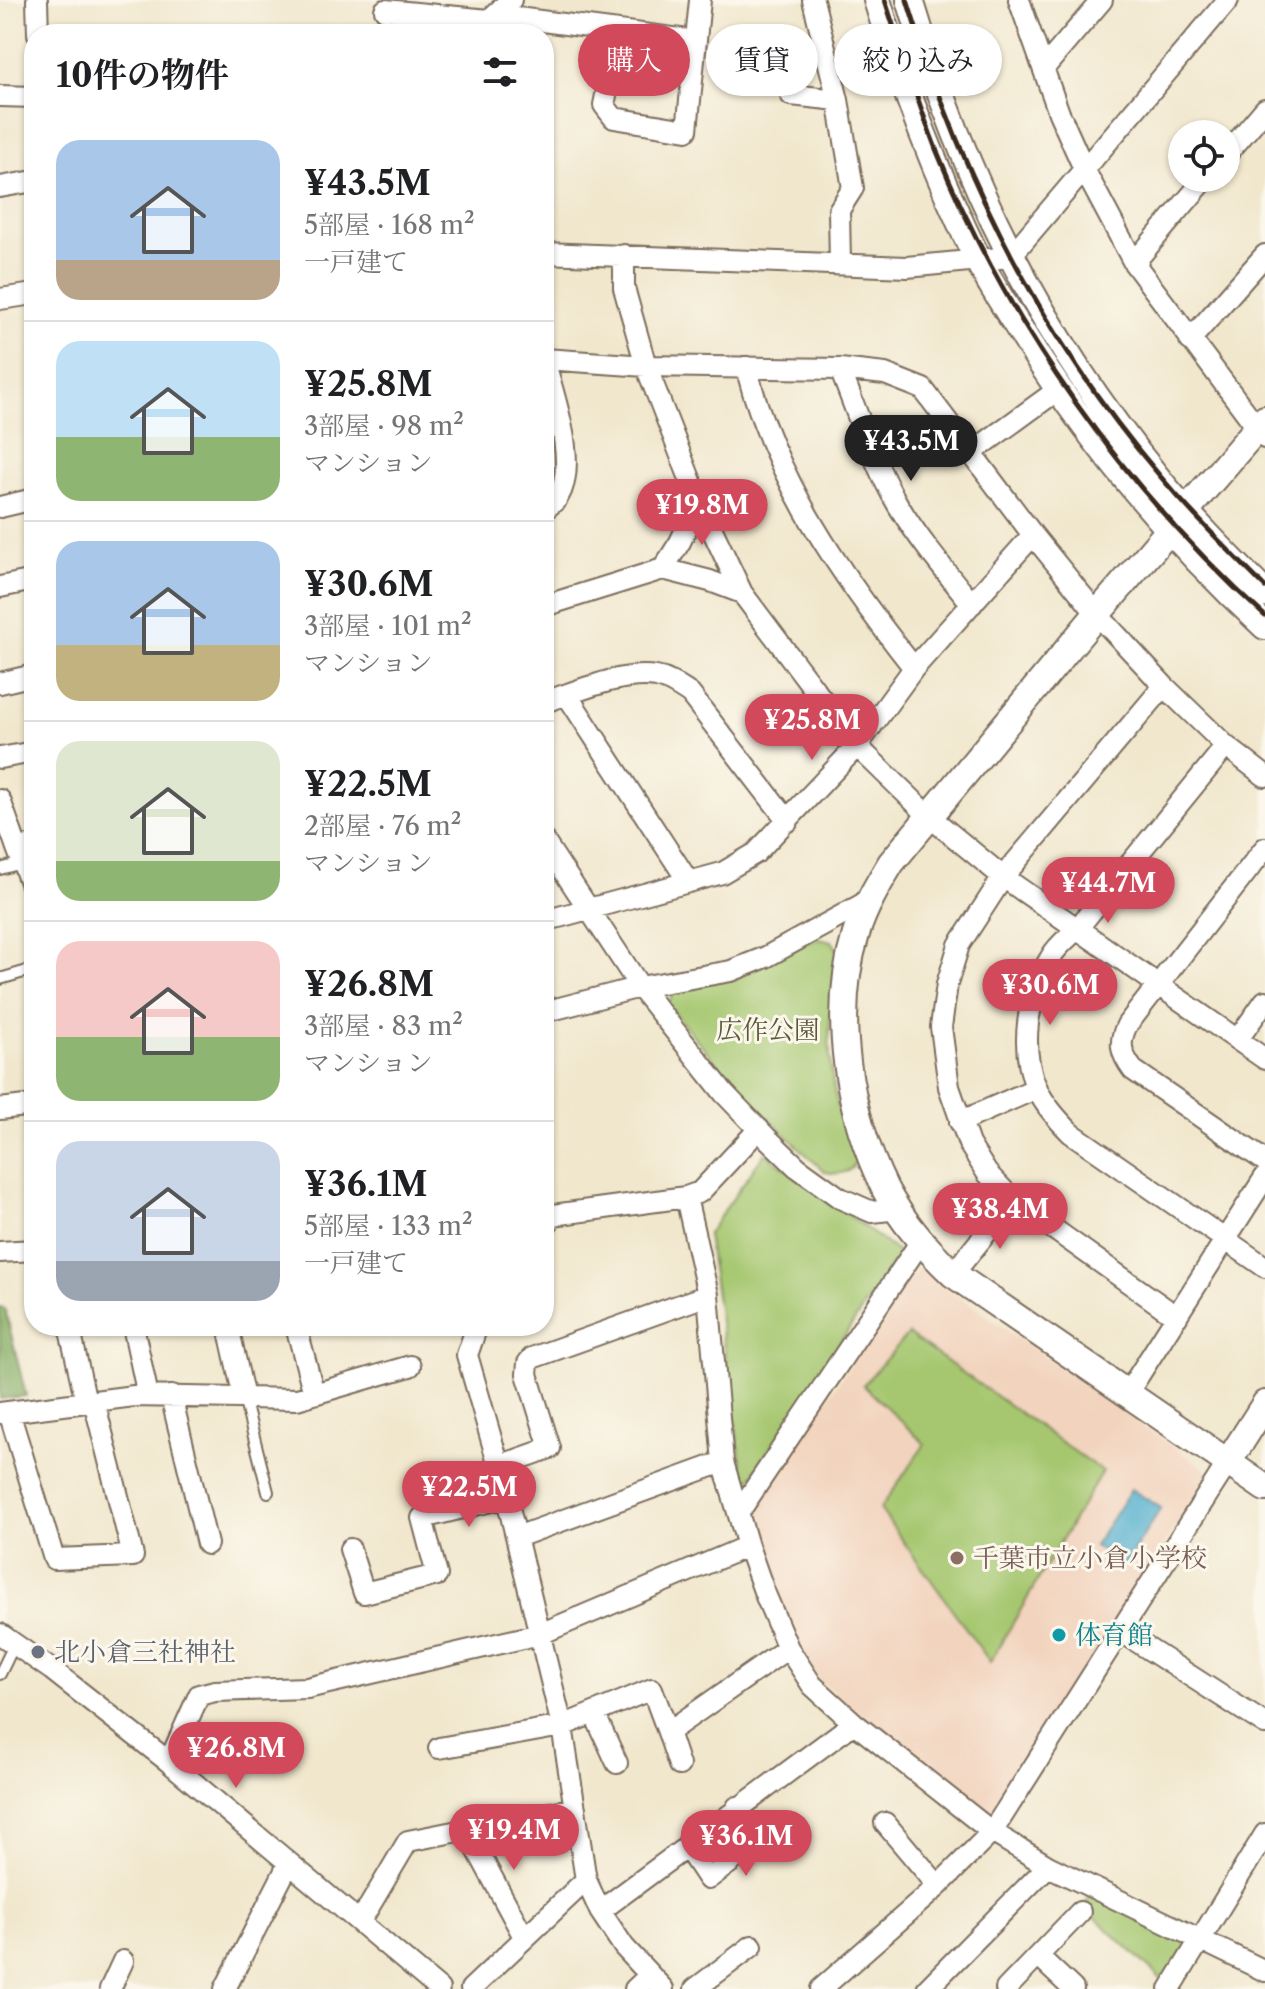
<!DOCTYPE html>
<html lang="ja">
<meta charset="utf-8">
<style>
body{margin:0;font-family:"Libre Caslon Text","Noto Serif JP",serif;background:#f2f2f2;color:#202124;height:100vh;display:flex;flex-direction:column;font-size:30px;white-space:nowrap}
*{box-sizing:border-box;margin:0}
p{font-size:26px;color:#757577}
.icon{flex:none;width:44px;height:44px;fill:none;stroke:currentColor;stroke-width:2;stroke-linecap:round;stroke-linejoin:round}
.map{position:relative;flex:1;overflow:hidden}
.panel{position:absolute;left:24px;top:24px;width:530px;height:1312px;display:flex;flex-direction:column;background:#fff;border-radius:32px;box-shadow:0 2px 6px #0004}
.panel>*{flex:none}
.guide{position:absolute;left:578px;top:24px;width:566px;height:72px;display:flex;gap:16px}
.fabs{position:absolute;left:1168px;top:120px;display:grid;gap:16px}
.fabs a{display:grid;place-items:center;width:72px;height:72px;border-radius:50%;background:#fff;box-shadow:0 2px 6px #0004;font-size:40px}
.price{position:absolute;translate:-50% -68px;padding:0 18px;border-radius:28px;background:#d1495b;color:#fff;font-size:26px;line-height:52px;filter:drop-shadow(0 2px 4px #0008)}
.price::after{content:'';position:absolute;left:50%;top:48px;width:24px;height:18px;margin-left:-12px;background:inherit;clip-path:polygon(0 0,100% 0,50% 100%)}
.price.on{background:#222;color:#fff}
ul{padding:0;list-style:none}
li{display:flex;align-items:center;gap:24px;height:200px;padding:0 32px}
li+li{border-top:2px solid #e0e0e0}
li span{display:grid;place-items:center;flex:none;width:224px;height:160px;border-radius:24px;color:#555}
li>.icon{margin-inline-start:auto}
span .icon{width:96px;height:96px;fill:#fffc;stroke-width:1}
li b{font-size:34px}
h2{display:flex;justify-content:space-between;align-items:center;height:96px;padding:0 32px;font-size:34px}
.pill{padding:0 28px;border-radius:36px;background:#fff;box-shadow:0 2px 6px #0004;font-size:28px;line-height:72px}
.pill.on{background:#d1495b;color:#fff}
.map>svg:first-child{display:block}
</style>
<div class="map">
<svg width="1265" height="1989" viewBox="0 0 1265 1989">
<rect width="100%" height="100%" fill="#fbf7ec"/>
<filter id="ink" filterUnits="userSpaceOnUse"><feTurbulence type="fractalNoise" baseFrequency=".0125" numOctaves="2"/><feDisplacementMap in="SourceGraphic" scale="16" xChannelSelector="R" yChannelSelector="G"/><feConvolveMatrix kernelMatrix="1 2 1 2 8 2 1 2 1" color-interpolation-filters="sRGB"/></filter>
<filter id="wash" filterUnits="userSpaceOnUse"><feTurbulence type="fractalNoise" baseFrequency=".006" numOctaves="4" result="noise"/><feDisplacementMap in="SourceGraphic" scale="32" xChannelSelector="R" yChannelSelector="G"/><feGaussianBlur stdDeviation="1.8" result="paint"/><feColorMatrix in="noise" values="0 0 0 0 0 0 0 0 0 0 0 0 0 0 0 0 0 1.4 0 .05"/><feComposite in="paint" operator="in"/></filter>
<g filter="url(#wash)">
<rect width="100%" height="100%" fill="#f1e7cd"/>
<path fill="#f2d4be" d="M918,1268L1211,1473L989,1817L910,1759L806,1668L747,1523L749,1512Z"/>
<path fill="#a6c770" stroke="#707847" stroke-width="2" d="M816,939L832,941L839,952C828,1004 824,1058 839,1110C842,1125 855,1141 856,1156C856,1174 836,1176 824,1171C767,1119 716,1065 668,1005L674,992L741,974Z
M765,1153L899,1253L745,1487L707,1235Z
M908,1334L1102,1471L990,1662L880,1509L925,1444L863,1385Z
M1092,1891L1186,1937L1188,1947L1165,1983L1084,1907Z"/>
<path fill="#84ac62" stroke="#606b40" stroke-width="2" d="M0,1307L5,1309L26,1396L0,1399Z"/>
<path fill="#4faece" stroke="#456c76" stroke-width="2" d="M1131,1489L1161,1508L1124,1566L1094,1546Z"/>
</g>
<g filter="url(#ink)">
<g fill="none" stroke-linecap="round" stroke-linejoin="round">
<g stroke="#7b6c5b" stroke-width="14">
<path id="service" d="M0,869L22,863
M0,979L34,969
M244,1398L268,1492
M0,1674L15,1643"/>
</g>
<g stroke="#7b6c5b" stroke-width="24">
<path id="minor" d="M37,0L38,34
M813,0L838,100L853,188L839,210L840,264
M1019,0L1059,113L1085,171L1134,263L1265,438
M385,10L489,20L511,0
M495,15L696,41
M619,32L604,105L614,118L687,130L700,0
M1044,68L1102,0
M791,95L838,100
M0,96L34,97
M1226,155L1265,109
M0,187L34,181
M544,253L907,267L1010,257L1228,0
M624,255V288L646,366L699,502L742,593L857,746L930,817L1003,877L1265,1059
M1134,263L1206,178
M0,299L34,294
M1190,340L1265,255
M544,359L646,366L840,369L885,374L923,389L1033,535L1097,614L1164,686L1226,746L1265,776
M544,359C553,395 579,463 558,497C555,502 548,506 544,510
M746,367C775,481 842,577 914,668
M840,369C858,414 873,463 898,505C919,540 946,572 972,604
M971,453L1059,389
M0,507L34,499
M663,569L680,542L699,502
M0,587L34,580
M544,606L663,569L710,581L742,593
M0,683L34,675
M1164,686L1003,877L959,945L947,984L941,1027L949,1087L969,1144L987,1173L1013,1200L1177,1317
M567,695L688,881
M544,702C576,692 623,671 656,677C669,679 679,687 690,694L788,821
M1226,746L1077,929C1068,938 1057,946 1051,957C1028,994 1018,1047 1037,1089C1045,1106 1058,1120 1071,1133L1265,1267
M0,758L34,752
M0,800L17,848
M544,841L640,987L724,1093L767,1138L797,1167L840,1198L872,1212L898,1209
M34,845L17,848L34,893
M1265,848L1127,1025C1118,1043 1121,1054 1133,1070L1265,1161
M544,921L722,873L756,853L857,746L914,668L1033,535
M544,1012L640,987L731,971L766,957L868,901
M1238,1039L1265,1001
M0,1109L34,1105
M960,1122L1037,1088
M686,1197L708,1295L723,1462L748,1546L765,1594L788,1648L812,1685L854,1723L992,1832L1048,1866L1265,1971
M544,1228L553,1215L686,1197L700,1192L759,1129
M0,1252L34,1250
M953,1274L1013,1200
M69,1326L86,1402
M133,1326L148,1396
M228,1326L244,1398
M477,1326L467,1355L499,1466L562,1726L586,1880L600,1911L624,1947L663,1989
M314,1394L410,1366
M1127,1394L1265,1177
M171,1396L207,1544
M9,1412L54,1559L133,1556L94,1401
M0,1413L134,1396L297,1399L314,1394L296,1326
M499,1466L550,1448L527,1374L528,1363L532,1358L708,1295
M739,1512L921,1241
M517,1537L723,1462
M350,1549L364,1593L437,1575L422,1518L507,1497
M1119,1630L1265,1724
M0,1634L52,1670L169,1762L439,1989
M594,1713L617,1763
M668,1732L679,1765
M439,1748L562,1726L652,1689L668,1732L788,1648
M169,1762L199,1695L215,1691L307,1688L540,1634L748,1546
M885,1823L938,1886
M466,1829L524,1937
M686,1846L708,1879L759,1841L737,1807
M600,1911L854,1723
M360,1922L408,1841L575,1808
M1038,1956L1073,1989
M110,1989L123,1961
M225,1989L289,1863
M471,1989L586,1880
M635,1989L650,1975
M695,1989L752,1946
M821,1989L938,1886L992,1832L1227,1464
M927,1989L1048,1866
M1006,1989L1080,1912
M1170,1989L1265,1834"/>
</g>
<g stroke="#7b6c5b" stroke-width="30">
<path id="tertiary" d="M877,0C904,90 937,176 978,260C992,287 1009,312 1025,338C1091,443 1174,542 1265,626
M910,0C964,180 1038,331 1157,478C1190,519 1228,557 1265,594
M1265,419L1097,614L891,863C877,886 864,908 856,934C831,1015 848,1114 885,1189C902,1222 927,1249 953,1274L1265,1488
M1227,1464L1265,1404"/>
</g>
<use href="#service" stroke="#fff" stroke-width="10"/>
<use href="#minor" stroke="#fff" stroke-width="20"/>
<use href="#tertiary" stroke="#fff" stroke-width="26"/>
<path stroke="#3b2a1e" stroke-width="5" d="M885,0C901,50 917,100 936,149C1007,325 1124,489 1265,616
M907,0C960,173 1042,338 1160,476C1193,515 1229,551 1265,587"/>
</g>
</g>
<circle fill="#8d6e63" stroke="#fbf7ec" stroke-width="3" cx="957" cy="1558" r="8"/>
<circle fill="#0f9aa8" stroke="#fbf7ec" stroke-width="3" cx="1059" cy="1635" r="8"/>
<circle fill="#6b7280" stroke="#fbf7ec" stroke-width="3" cx="38" cy="1652" r="8"/>
<g text-anchor="middle" dominant-baseline="central" stroke-width="6" stroke-linejoin="round" paint-order="stroke">
<g font-size="26" fill="#5b5937" stroke="#fbf7ec">
<text x="768" y="1030">広作公園</text>
</g>
<g font-size="26" fill="#785e54" stroke="#fbf7ec" text-anchor="start">
<text x="973" y="1558">千葉市立小倉小学校</text>
</g>
<g font-size="26" fill="#0d838f" stroke="#fbf7ec" text-anchor="start">
<text x="1075" y="1635">体育館</text>
</g>
<g font-size="26" fill="#5b616d" stroke="#fbf7ec" text-anchor="start">
<text x="54" y="1652">北小倉三社神社</text>
</g>
</g>
</svg>
<div class="fabs">
<a><svg class="icon" aria-label="locate" viewBox="0 0 24 24"><circle cx="12" cy="12" r="6"/><path d="M12 2v4M12 18v4M2 12h4M18 12h4"/></svg></a>
</div>
<b class="price on" style="left:911px;top:483px">¥43.5M</b>
<b class="price" style="left:702px;top:547px">¥19.8M</b>
<b class="price" style="left:812px;top:762px">¥25.8M</b>
<b class="price" style="left:1108px;top:925px">¥44.7M</b>
<b class="price" style="left:1050px;top:1027px">¥30.6M</b>
<b class="price" style="left:1000px;top:1251px">¥38.4M</b>
<b class="price" style="left:469px;top:1529px">¥22.5M</b>
<b class="price" style="left:236px;top:1790px">¥26.8M</b>
<b class="price" style="left:514px;top:1872px">¥19.4M</b>
<b class="price" style="left:746px;top:1878px">¥36.1M</b>
<div class="guide">
<a class="pill on">購入</a>
<a class="pill">賃貸</a>
<a class="pill">絞り込み</a>
</div>
<section class="panel">
<h2>10件の物件<svg class="icon" aria-label="filters" viewBox="0 0 24 24"><path d="M4 7h16M4 17h16"/><circle cx="9" cy="7" r="2"/><circle cx="15" cy="17" r="2"/></svg></h2>
<ul>
<li><span style="background:linear-gradient(#a9c7e8 75%,#b9a48a 0)"><svg class="icon" aria-label="home" viewBox="0 0 24 24"><path d="M3 11l9-7 9 7M6 9v11h12V9"/></svg></span><div><b>¥43.5M</b><p>5部屋 · 168 m²</p><p>一戸建て</p></div></li>
<li><span style="background:linear-gradient(#bfe0f5 60%,#8fb573 0)"><svg class="icon" aria-label="home" viewBox="0 0 24 24"><path d="M3 11l9-7 9 7M6 9v11h12V9"/></svg></span><div><b>¥25.8M</b><p>3部屋 · 98 m²</p><p>マンション</p></div></li>
<li><span style="background:linear-gradient(#a9c7e8 65%,#c2b280 0)"><svg class="icon" aria-label="home" viewBox="0 0 24 24"><path d="M3 11l9-7 9 7M6 9v11h12V9"/></svg></span><div><b>¥30.6M</b><p>3部屋 · 101 m²</p><p>マンション</p></div></li>
<li><span style="background:linear-gradient(#dfe7d0 75%,#8fb573 0)"><svg class="icon" aria-label="home" viewBox="0 0 24 24"><path d="M3 11l9-7 9 7M6 9v11h12V9"/></svg></span><div><b>¥22.5M</b><p>2部屋 · 76 m²</p><p>マンション</p></div></li>
<li><span style="background:linear-gradient(#f6c9c9 60%,#8fb573 0)"><svg class="icon" aria-label="home" viewBox="0 0 24 24"><path d="M3 11l9-7 9 7M6 9v11h12V9"/></svg></span><div><b>¥26.8M</b><p>3部屋 · 83 m²</p><p>マンション</p></div></li>
<li><span style="background:linear-gradient(#c9d6e8 75%,#9aa5b1 0)"><svg class="icon" aria-label="home" viewBox="0 0 24 24"><path d="M3 11l9-7 9 7M6 9v11h12V9"/></svg></span><div><b>¥36.1M</b><p>5部屋 · 133 m²</p><p>一戸建て</p></div></li>
</ul>
</section>
</div>
